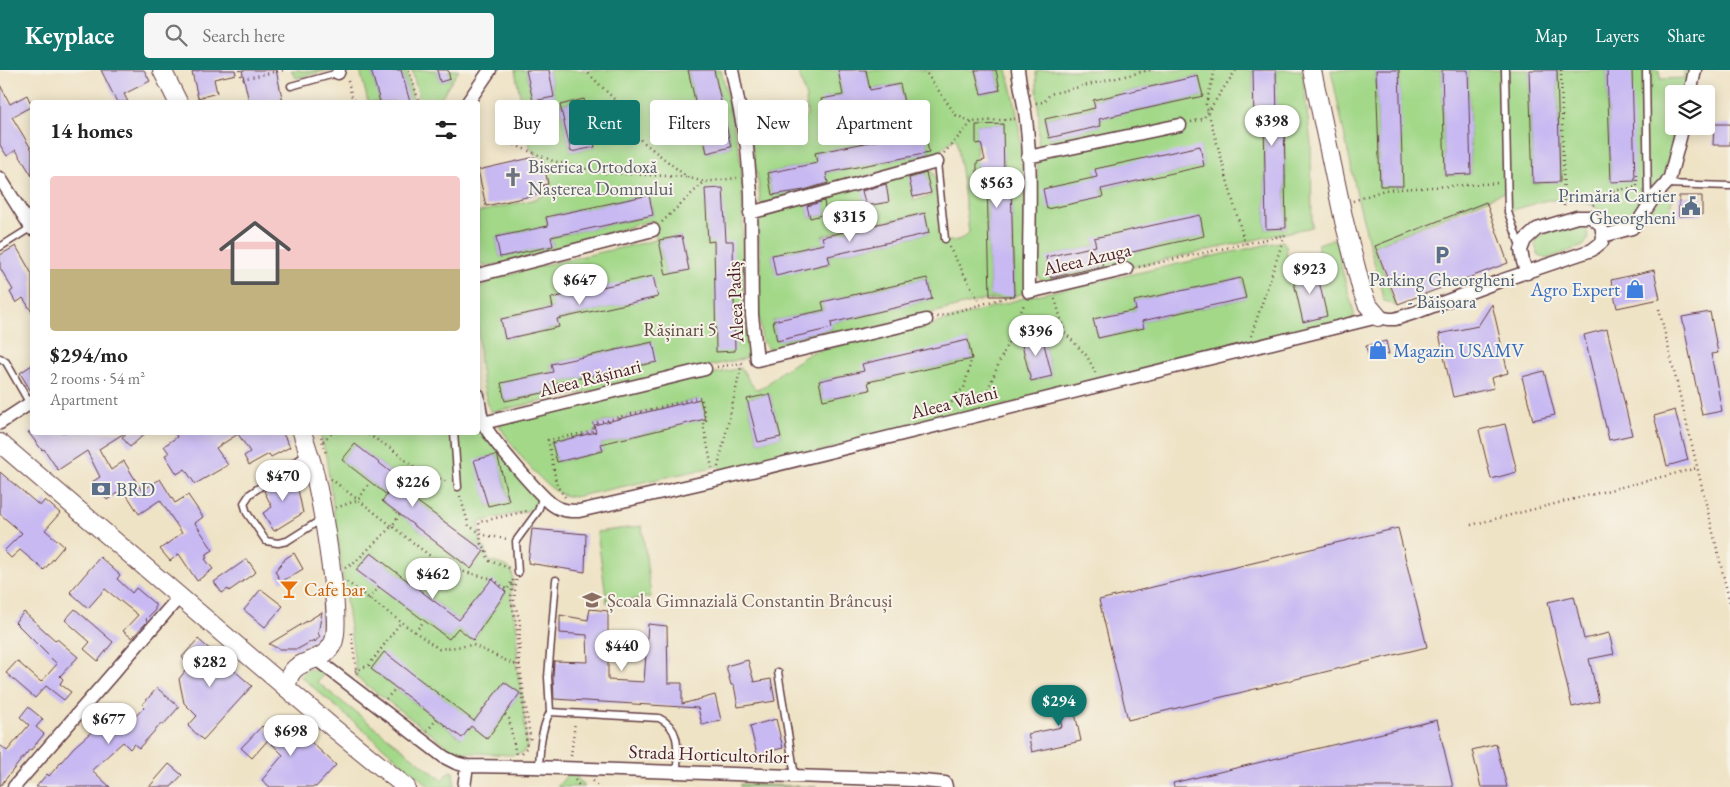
<!DOCTYPE html>
<meta charset="utf-8">
<style>
body{margin:0;font-family:"EB Garamond",serif;background:#f6f6f6;color:#222;height:100vh;display:flex;flex-direction:column;font-size:19px;white-space:nowrap}
*{box-sizing:border-box;margin:0}
p{font-size:16px;color:#767676}
.icon{flex:none;width:28px;height:28px;fill:none;stroke:currentColor;stroke-width:2;stroke-linecap:round;stroke-linejoin:round}
.map{position:relative;flex:1;overflow:hidden}
.details{position:absolute;left:30px;top:30px;width:450px;height:335px;display:flex;flex-direction:column;background:#fff;border-radius:5px;box-shadow:0 2px 12px #0003}
.details>*{flex:none}
.top-card{position:absolute;left:495px;top:30px;width:475px;height:45px;display:flex;gap:10px}
.tools{position:absolute;left:1665px;top:15px;display:grid;gap:10px}
.tools a{display:grid;place-items:center;width:50px;height:50px;border-radius:5px;background:#fff;box-shadow:0 2px 12px #0003;font-size:25px}
.price{position:absolute;translate:-50% -42px;padding:0 11px;border-radius:18px;background:#fff;color:#222;font-size:16px;line-height:32px;filter:drop-shadow(0 1px 2px #0008)}
.price::after{content:'';position:absolute;left:50%;top:30px;width:15px;height:11px;margin-left:-8px;background:inherit;clip-path:polygon(0 0,100% 0,50% 100%)}
.price.active{background:#0f766e;color:#fff}
ul{padding:0;list-style:none}
li{display:grid;align-content:center;gap:10px;height:265px;padding:0 20px}
li+li{border-top:1px solid #e0e0e0}
li span{display:grid;place-items:center;height:155px;border-radius:5px;color:#555}
li>.icon{margin-inline-start:auto}
span .icon{width:90px;height:90px;fill:#fffc;stroke-width:1}
li b{font-size:21px}
h2{display:flex;justify-content:space-between;align-items:center;height:60px;padding:0 20px;font-size:21px}
.chip{padding:0 18px;border-radius:5px;background:#fff;box-shadow:0 2px 12px #0003;font-size:18px;line-height:45px}
.chip.active{background:#0f766e;color:#fff}
header{display:flex;align-items:center;gap:30px;box-sizing:border-box;height:70px;padding:0 25px;background:#0f766e;color:#fff}
header strong{font-size:24px}
nav{display:flex;gap:28px;margin-inline-start:auto;font-size:18px}
.search{width:350px;height:45px;background:#f6f6f6;display:flex;align-items:center;gap:12px;box-sizing:border-box;padding:0 18px;border-radius:5px;color:#767676;font-size:19px}
.map>svg:first-child{display:block}
</style>
<header>
<strong>Keyplace</strong>
<div class="search"><svg class="icon" aria-label="search" viewBox="0 0 24 24"><circle cx="10" cy="10" r="6"/><path d="M15 15l6 6"/></svg>Search here</div>
<nav><a>Map</a><a>Layers</a><a>Share</a></nav>
</header>
<div class="map">
<svg width="1730" height="717" viewBox="0 0 1730 717">
<rect width="100%" height="100%" fill="#f7f3e8"/>
<filter id="ink" filterUnits="userSpaceOnUse"><feTurbulence type="fractalNoise" baseFrequency=".02" numOctaves="2"/><feDisplacementMap in="SourceGraphic" scale="10" xChannelSelector="R" yChannelSelector="G"/><feConvolveMatrix kernelMatrix="1 2 1 2 8 2 1 2 1" color-interpolation-filters="sRGB"/></filter>
<filter id="wash" filterUnits="userSpaceOnUse"><feTurbulence type="fractalNoise" baseFrequency=".0096" numOctaves="4" result="noise"/><feDisplacementMap in="SourceGraphic" scale="20" xChannelSelector="R" yChannelSelector="G"/><feGaussianBlur stdDeviation="1.12" result="paint"/><feColorMatrix in="noise" values="0 0 0 0 0 0 0 0 0 0 0 0 0 0 0 0 0 1.4 0 .05"/><feComposite in="paint" operator="in"/></filter>
<g filter="url(#wash)">
<rect width="100%" height="100%" fill="#efe3c6"/>
<path fill="#a3d889" stroke="#767c5a" fill-rule="evenodd" d="M291,0H300L301,1L330,0L296,8Z
M360,0H371L380,32H368Z
M401,0H406L414,32H410Z
M412,0H437L440,12L450,9L448,0H459L438,32H420Z
M515,0H526L533,31L554,27L549,0H688L707,83L731,77L714,0H721L739,80L742,107L744,249L750,281L747,288L497,341H490C477,303 478,260 478,219L495,209L544,195L656,170L655,152L649,151L509,193L485,196L478,193V142L532,130L547,124L551,114L545,91L533,82L530,77ZM583,29L595,77L571,82L560,35ZM649,125L653,145L551,167L553,176L500,187L496,167L548,156L546,147ZM681,166L689,200L666,205L659,170ZM653,207L657,227L557,249L559,257L505,269L501,249L553,238ZM652,272L656,292L556,313L557,320L505,331L502,313L553,302L551,294Z
M798,0H838L843,23L869,18L866,0H975L981,24L1000,20L996,0H1007C1026,65 1024,134 1027,200V217L1026,222L1013,227L979,231L792,279L776,281L768,278L762,271L757,227L761,198L758,157L761,145L767,141L903,104L921,100H931L936,108L942,170C951,173 964,170 969,162L957,69H954L932,87L918,93L766,133H760L759,117L750,66L751,60L807,46L806,28ZM900,14L905,37L826,52L822,29ZM1002,54L1004,110L1011,112L1014,225L990,226L987,111H977L976,55ZM925,61L929,83L826,103L827,114L772,125L768,103L817,93L815,83ZM926,103L931,126L914,130L909,107ZM885,112L889,132L866,136L862,118ZM823,129L826,144L810,148L806,133ZM924,143L929,163L828,186L830,194L776,205L772,185L824,174L822,166ZM927,208L932,229L831,253L832,259L777,271L773,251L824,240L822,232Z
M1040,0H1253L1254,50H1264L1266,159L1286,158L1284,49L1277,48L1276,0H1302L1311,73L1312,157L1052,215H1043L1035,200L1039,49L1036,2ZM1198,6L1202,26L1099,49L1100,56L1049,68L1045,49L1095,38L1093,30ZM1200,77L1204,96L1101,119L1103,126L1095,100ZM1200,146L1204,166L1101,189L1103,197L1051,208L1047,187L1096,176L1094,169Z
M1331,0H1376L1380,115L1402,116L1399,0H1442L1445,105L1471,104L1468,0H1529L1533,113L1560,112L1557,0H1607L1611,111L1632,0H1660V9L1684,8V0H1689L1683,24H1674V56H1676L1665,105L1639,147L1629,152L1620,154L1613,153L1595,137L1583,131L1547,130L1510,141L1508,123H1502L1374,176L1396,236L1384,231L1358,130Z
M1674,122L1668,146L1647,145L1664,123Z
M1575,154C1584,154 1589,160 1588,169L1583,176L1546,189L1538,184L1535,175L1538,166Z
M1333,169L1338,173L1342,200L1354,242V249L732,403L723,400L718,396L574,427C569,426 564,426 559,423C539,412 511,375 499,355L513,346L741,298C747,305 749,313 756,319L764,317L781,302L812,282L934,254L1027,227L1283,171L1286,176L1288,198L1294,202L1316,195L1318,190V174ZM1241,208L1246,228L1142,251L1143,258L1098,268L1094,249L1136,240L1135,231ZM1041,262L1052,306L1031,311L1020,267ZM968,270L972,289L868,312L870,320L823,330L819,311L864,301ZM770,324L781,367L758,372L747,329ZM699,329L704,349L601,374L603,381L557,392L553,373L596,362L595,354Z
M478,342L539,429L536,437L527,441L479,452L481,474L486,479L487,486L490,491L508,497L512,501L513,508L511,528L517,560V597L521,615L527,677L523,683L511,685L455,682L357,608L326,386L320,363L478,362ZM355,374L401,410L396,416L484,481L471,499L382,431L387,425L342,390ZM497,385L509,430L488,436L475,390ZM371,483L459,550L492,510L506,522L473,570L458,558L449,569L357,500ZM384,583L474,651L504,612L520,623L487,669L471,656L461,668L371,599Z
M642,456L651,527L607,533L597,462Z
M307,599L318,600L324,604L317,612L442,710L450,701L453,702L455,717H430L300,606Z
M568,704H574L585,717H557Z
M740,714L817,717H740Z"/>
<g id="blocks">
<path fill="#c8b9f2" d="M101,0H144L150,11L124,24L128,32H117Z
M201,0H235L236,4L214,9L217,23L198,28L192,2Z
M242,0H276L283,32H249Z
M371,0H401L410,32H380Z
M437,0H448L450,9L440,12Z
M526,0H549L554,27L533,31Z
M688,0H714L731,77L707,83Z
M838,0H866L870,20L900,14L905,37L826,53L821,29L843,25Z
M975,0H996L1000,20L981,24Z
M1253,0H1276L1277,48H1284L1286,158L1266,159L1264,50H1254Z
M1376,0H1399L1403,116H1380Z
M1442,0H1468L1471,104L1445,105Z
M1529,0H1557L1560,112L1533,113Z
M1607,0H1632L1635,111L1611,112Z
M1198,6L1203,26L1099,49L1101,56L1049,68L1045,49L1095,38L1093,30Z
M0,15L10,34L27,25L32,36L12,47L32,80V106L16,80L7,86L0,75Z
M584,29L595,77L571,82L560,35Z
M1003,54L1004,110L1011,112L1014,226H990L987,111L977,112V92L985,90L981,73L976,74V55Z
M1714,54H1730V75H1713Z
M925,61L929,83L826,103L828,113L804,120L772,125L768,103L817,93L815,83Z
M1200,76L1204,96L1101,119L1103,127L1047,139L1043,119L1097,107L1095,99Z
M535,87L536,92L543,90L548,114L543,115L545,123L486,136L478,100Z
M926,103L931,123L913,127L909,108Z
M886,114L889,132L866,136L862,121Z
M723,118L726,171H733L735,281L716,282L714,171L708,172L705,119Z
M649,125L653,145L551,167L553,176L500,187L496,167L548,156L546,147Z
M1679,126H1702V145L1679,146Z
M824,131L826,144L810,148L807,136Z
M1486,132L1508,193L1398,234L1375,176Z
M925,143L929,163L828,186L830,193L776,206L772,185L824,174L822,167Z
M1200,145L1204,166L1101,189L1103,196L1051,208L1046,187L1096,176L1094,168Z
M682,166L689,200L666,205L659,170Z
M16,176L32,204V242L23,228L16,233L10,222L13,220L0,198V185Z
M1316,198L1327,246L1303,252L1292,204Z
M1654,200L1660,229L1617,238L1611,210Z
M653,206L658,227L557,249L559,257L505,269L501,249L553,238L551,228Z
M927,208L932,229L831,253L832,258L777,271L773,251L824,240L822,232Z
M1241,208L1246,228L1142,251L1144,258L1098,268L1093,249L1136,240L1134,231Z
M1492,234L1508,303L1491,308L1494,318L1453,327L1439,264L1478,256Z
M1710,242L1718,283L1711,284L1722,341L1702,345L1682,247Z
M1607,259L1632,365L1609,370L1584,265Z
M1041,262L1052,306L1031,311L1020,267Z
M968,270L972,289L868,312L870,320L823,330L819,311L864,301L862,294Z
M1386,271L1389,284L1369,288L1366,276Z
M653,272L657,292L556,313L557,320L505,331L501,313L553,302L551,294Z
M32,295V323L20,303Z
M1544,301L1555,345L1533,350L1522,307Z
M770,324L781,367L758,372L747,329Z
M700,329L705,349L601,374L603,381L557,392L552,373L596,362L594,355Z
M1675,340L1688,390L1667,396L1654,346Z
M1505,354L1517,402L1491,409L1479,360Z
M28,362H126L99,379L111,400L124,391L142,421L160,409L175,433L188,425L203,447L195,453L213,480L205,485L207,488L205,489L213,499L197,511L179,484L170,491L160,479L182,463L160,430L139,444L123,419L107,430L92,412L100,407L87,381L58,400L44,379L42,380Z
M128,362H147L130,377L122,367Z
M174,362H282L290,377L271,387L269,384L249,395L244,386L250,382L238,364L216,378L228,395L195,414L185,399L177,404L165,385L169,383L164,376L177,367Z
M355,374L401,410L396,416L484,481L471,499L382,431L387,425L342,390Z
M496,385L498,388L509,431L488,436L474,390Z
M294,401L303,443L274,461L263,443L272,437L264,421Z
M0,402L40,436L45,430L60,443L45,460L64,476L44,500L20,480L11,488L4,481L22,463L0,444Z
M1398,458L1427,577L1128,650L1099,530Z
M532,459L586,464L585,502L528,493Z
M294,483L303,499L281,512L275,501L286,488Z
M371,483L459,550L492,509L506,522L473,570L458,558L449,569L356,500Z
M100,487L120,505L117,509L132,523L136,518L155,534V540L146,549L147,552L132,568L123,561L138,545L105,519L88,538L70,522Z
M247,489L256,502L229,521L228,519L222,523L214,512Z
M261,519L283,536L265,557L244,540Z
M1574,526L1584,569L1609,563L1614,584L1589,589L1599,631L1572,637L1548,532Z
M75,539L113,572L98,591L84,579L90,572L65,550Z
M590,539L608,541V610L644,612L648,554L667,556L668,613H682V634L715,625L721,650L702,655L698,638L554,629L553,607L554,591L588,592L587,565L560,563V545L588,550Z
M24,542L56,571L57,569L78,587L60,606L63,609L60,614L71,622L64,630L46,616L35,628L6,603L17,591L41,612L57,594L15,552Z
M322,542L318,564L320,566L315,572L314,570L298,579H279L269,574Z
M198,569L252,616L203,670L188,656L197,646L184,633L179,609L189,596L182,587Z
M384,582L474,651L504,612L520,623L487,669L471,656L462,668L371,599Z
M748,590L754,612L771,609L775,631L738,637L734,615H731L726,596Z
M157,618L179,637L163,655L161,654L139,678L134,674L130,679L123,672L92,700L110,717H36L47,704L49,706L74,677L97,657L102,662L117,648L126,657L144,637L142,635Z
M1070,620L1081,671L1032,682L1028,664L1062,657L1055,624Z
M28,637L43,649L36,657L44,664L31,680L30,679L0,716V675L7,681L29,655L20,647Z
M286,647L305,664L306,663L313,670L311,672L336,695L316,717H270L262,710L283,685L268,670L252,688L241,678L262,656L270,663Z
M776,649L783,678L757,684L750,656Z
M1437,650L1453,717H1174L1173,713Z
M1496,674L1507,717H1481L1472,680Z
M169,694L182,705L171,717H149Z"/>
</g>
</g>
<g filter="url(#ink)">
<use href="#blocks" fill-opacity="0" stroke="#633c42" stroke-width="1"/>
<g fill="none" stroke-linecap="round" stroke-linejoin="round">
<g stroke="#633c42" stroke-width="9">
<path id="lane" d="M1505,0L1508,142L1521,179
M1646,0L1648,134
M291,16L338,3
M937,92L945,169
M1666,114L1730,116
M0,177L32,157
M0,288L6,292L30,334
M454,362L458,417
M307,384L250,424L244,433L247,443L266,471L278,473L287,471L322,449
M518,503L516,471L538,441L543,425
M556,510L548,607L550,642L659,648C682,659 677,681 677,702
M778,602L795,706
M539,697C540,677 541,660 550,642"/>
</g>
<g stroke="#633c42" stroke-width="15">
<path id="street" d="M732,0L747,77L751,123L752,245L757,290L926,250
M1018,0C1020,16 1024,33 1026,49C1033,106 1028,164 1029,222L1127,199
M338,3L339,0
M1690,24L1695,0
M468,32L490,0
M1028,87L1180,55
M0,108L32,159
M750,143L937,92
M1603,166L1632,158L1638,152L1654,127L1666,114L1670,107L1683,56
M478,205L653,160
M478,325C479,334 480,343 483,352C487,365 541,427 553,435C561,441 570,441 579,441L715,410L1378,247L1389,249H1395L1420,241L1500,211L1592,180L1602,172L1603,166L1601,155L1591,147H1577L1537,159L1525,170L1521,180L1523,192L1527,203
M0,353L32,332
M483,353L705,299
M316,589L444,687L456,693L467,696L533,697L912,710L945,713L946,717
M14,717L180,526
M464,717L467,696"/>
</g>
<g stroke="#633c42" stroke-width="20">
<path id="secondary" d="M162,0L178,32
M1312,0L1344,151L1362,221L1367,234L1378,247
M0,373L332,657L406,717
M287,617C289,585 322,597 333,573C343,554 322,436 316,410C313,394 307,378 302,362"/>
</g>
<path stroke="#633c42" stroke-width="2.5" stroke-dasharray="1 4" stroke-linecap="butt" d="M240,0L242,9L284,0
M409,0L419,32
M585,0L619,34L637,67L687,107L704,112L737,108
M924,0L956,45L972,52L1015,49
M1215,0L1206,34L1245,174
M1561,0L1564,139
M348,11L352,28L357,32
M1036,33L1044,32L1050,24L1150,0
M1191,52L1203,49L1236,0
M510,73L553,91L603,103L686,107
M944,83L972,52
M1353,131L1384,120L1498,113
M1593,135L1612,121L1637,117V104
M662,152L704,112
M949,177L980,233
M1139,197L1285,165
M1055,229L1065,263L1087,286L1096,304
M1659,239L1730,533
M937,247L1018,224
M1251,266L1285,165
M717,297L743,293
M982,333L1025,232
M946,341L957,324L964,318L971,291
M320,362L326,384
M364,362L392,379L416,399L428,405L448,412
M323,371L333,362
M718,397L742,293
M331,409L392,456L400,444
M460,426L469,456L484,465L507,469
M565,427L557,416L548,370L594,361L592,354L595,353L701,327L706,350L703,353L712,398
M336,438L358,430L370,412
M1471,455L1697,398
M444,497L453,485
M345,498L353,494L392,456L444,497L493,509L507,520L511,513
M509,498L490,491L487,486L486,479L481,474L479,452L527,441
M513,510L511,528L517,560V597L521,615L527,677L522,683
M516,510L514,530L520,552L519,590L531,673
M347,512L401,552
M369,529L379,517
M415,562L424,551
M351,563L357,605
M355,601L369,595L401,552L439,579L473,575L513,594L520,595
M386,629L396,618
M505,645L509,649L516,685
M427,661L437,649
M571,686L575,652
M575,710L580,717
M593,711L599,717"/>
<use href="#lane" stroke="#fff" stroke-width="6"/>
<use href="#street" stroke="#fff" stroke-width="12"/>
<use href="#secondary" stroke="#fff" stroke-width="18"/>
</g>
</g>
<defs>
<g id="church-bare" transform="scale(1.5)"><path d="M-1.2-6h2.4v3.5h3.3v2.4h-3.3V6h-2.4V-.1h-3.3v-2.4h3.3Z" fill="#6b7280" stroke="#f7f3e8" stroke-width="2.5" paint-order="stroke"/></g>
<g id="civic-bare" transform="scale(1.5)"><path d="M-.6-6.5H3V-4.5H.6V-3L4-1V1h2V6H-6V1h2V-1L-.6-3ZM-1.2 2.5V6h2.4V2.5Z" fill="#5c6f8a" stroke="#f7f3e8" stroke-width="2.5" paint-order="stroke"/></g>
<g id="parking-bare" transform="scale(1.5)"><path d="M-3.5-5.5H1a3.5 3.5 0 0 1 0 7H-1V5.5H-3.5ZM-1-3.4V-.6H.8a1.4 1.4 0 0 0 0-2.8Z" fill="#5c6f8a" stroke="#f7f3e8" stroke-width="2.5" paint-order="stroke"/></g>
<g id="shop-bare" transform="scale(1.5)"><path d="M-5-2.5h2.3a2.7 3.5 0 0 1 5.4 0H5L5.5 6h-11ZM-1.5-2.5h3a1.5 2.3 0 0 0-3 0Z" fill="#3f7fe0" stroke="#f7f3e8" stroke-width="2.5" paint-order="stroke"/></g>
<g id="bank-bare" transform="scale(1.5)"><path d="M-6-4H6V4H-6ZM0-2.3a2.3 2.3 0 1 0 0 4.6a2.3 2.3 0 1 0 0-4.6Z" fill="#5c6f8a" stroke="#f7f3e8" stroke-width="2.5" paint-order="stroke"/></g>
<g id="bar-bare" transform="scale(1.5)"><path d="M-6-5H6L.8 .8V4.5H3.5V6h-7V4.5H-.8V.8Z" fill="#e8710a" stroke="#f7f3e8" stroke-width="2.5" paint-order="stroke"/></g>
<g id="school-bare" transform="scale(1.5)"><path d="M0-5L7-2L0 1L-7-2ZM-4 1L0 2.5L4 1V4Q0 6-4 4Z" fill="#8d6e63" stroke="#f7f3e8" stroke-width="2.5" paint-order="stroke"/></g>
</defs>
<g fill-rule="evenodd">
<use href="#church-bare" x="513" y="107"/>
<use href="#civic-bare" x="1691" y="136"/>
<use href="#parking-bare" x="1442" y="185"/>
<use href="#shop-bare" x="1635" y="219"/>
<use href="#shop-bare" x="1378" y="280"/>
<use href="#bank-bare" x="101" y="419"/>
<use href="#bar-bare" x="289" y="519"/>
<use href="#school-bare" x="592" y="530"/>
</g>
<g text-anchor="middle" dominant-baseline="central" stroke-width="4" stroke-linejoin="round" paint-order="stroke">
<g font-size="19" fill="#5b616d" stroke="#f7f3e8" text-anchor="start">
<text x="528" y="96">Biserica Ortodoxă<tspan x="528" dy="22">Nașterea Domnului</tspan></text>
</g>
<g font-size="19" fill="#4e5e75" stroke="#f7f3e8" text-anchor="end">
<text x="1676" y="125">Primăria Cartier<tspan x="1676" dy="22">Gheorgheni</tspan></text>
<text x="1442" y="209" text-anchor="middle">Parking Gheorgheni<tspan x="1442" dy="22">- Băișoara</tspan></text>
<text x="116" y="419" text-anchor="start">BRD</text>
</g>
<g font-size="19" fill="#4a1f2b" stroke="#f7f3e8">
<text transform="translate(1087 189) rotate(-13)">Aleea Azuga</text>
<text transform="translate(735 232) rotate(-93)">Aleea Padiș</text>
<text transform="translate(590 308) rotate(-14)">Aleea Rășinari</text>
<text transform="translate(954 332) rotate(-14)">Aleea Văleni</text>
<text transform="translate(709 684) rotate(2)">Strada Horticultorilor</text>
</g>
<g font-size="19" fill="#366cbe" stroke="#f7f3e8" text-anchor="end">
<text x="1620" y="219">Agro Expert</text>
<text x="1393" y="280" text-anchor="start">Magazin USAMV</text>
</g>
<g font-size="19" fill="#604d42" stroke="#f7f3e8">
<text x="680" y="259">Rășinari 5</text>
</g>
<g font-size="19" fill="#c56008" stroke="#f7f3e8" text-anchor="start">
<text x="304" y="519">Cafe bar</text>
</g>
<g font-size="19" fill="#785e54" stroke="#f7f3e8" text-anchor="start">
<text x="607" y="530">Școala Gimnazială Constantin Brâncuși</text>
</g>
</g>
</svg>
<div class="tools">
<a><svg class="icon" aria-label="layers" viewBox="0 0 24 24"><path d="M12 4l9 5-9 5-9-5zM3 14l9 5 9-5"/></svg></a>
</div>
<b class="price" style="left:1272px;top:77px">$398</b>
<b class="price" style="left:997px;top:139px">$563</b>
<b class="price" style="left:850px;top:173px">$315</b>
<b class="price" style="left:1310px;top:225px">$923</b>
<b class="price" style="left:580px;top:236px">$647</b>
<b class="price" style="left:1036px;top:287px">$396</b>
<b class="price" style="left:283px;top:432px">$470</b>
<b class="price" style="left:413px;top:438px">$226</b>
<b class="price" style="left:433px;top:530px">$462</b>
<b class="price" style="left:622px;top:602px">$440</b>
<b class="price" style="left:210px;top:618px">$282</b>
<b class="price active" style="left:1059px;top:657px">$294</b>
<b class="price" style="left:109px;top:675px">$677</b>
<b class="price" style="left:291px;top:687px">$698</b>
<div class="top-card">
<a class="chip">Buy</a>
<a class="chip active">Rent</a>
<a class="chip">Filters</a>
<a class="chip">New</a>
<a class="chip">Apartment</a>
</div>
<section class="details">
<h2>14 homes<svg class="icon" aria-label="filters" viewBox="0 0 24 24"><path d="M4 7h16M4 17h16"/><circle cx="9" cy="7" r="2"/><circle cx="15" cy="17" r="2"/></svg></h2>
<ul>
<li><span style="background:linear-gradient(#f6c9c9 60%,#c2b280 0)"><svg class="icon" aria-label="home" viewBox="0 0 24 24"><path d="M3 11l9-7 9 7M6 9v11h12V9"/></svg></span><div><b>$294/mo</b><p>2 rooms · 54 m²</p><p>Apartment</p></div></li>
</ul>
</section>
</div>
